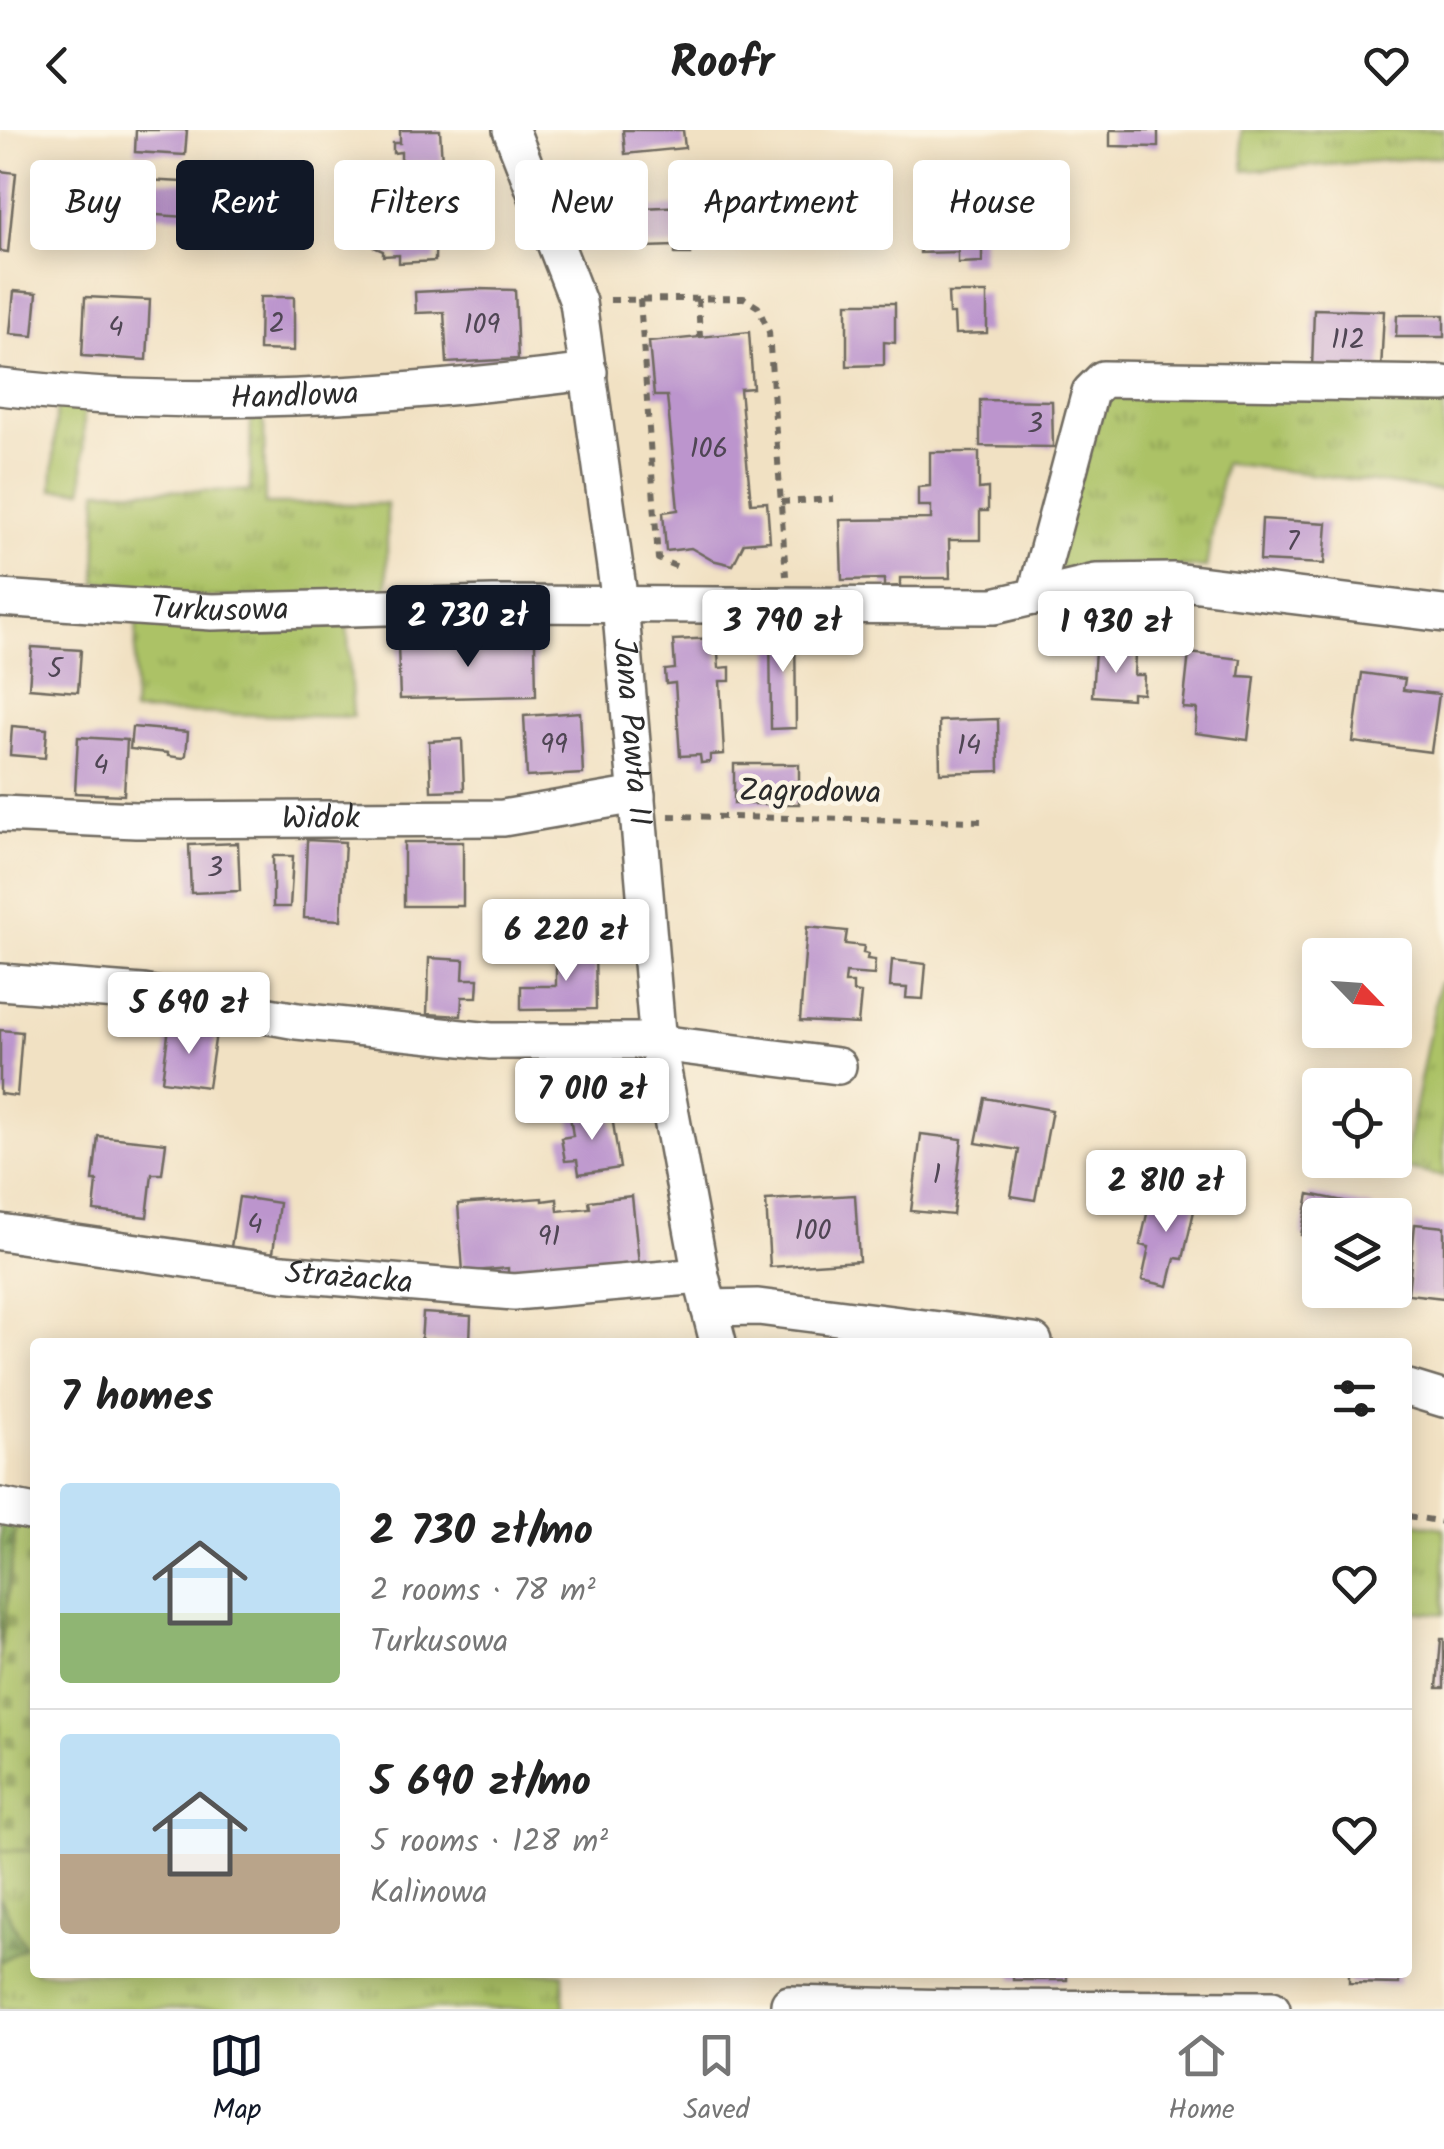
<!DOCTYPE html>
<meta charset="utf-8">
<style>
body{margin:0;font-family:Kalam,sans-serif;background:#f6f6f6;color:#222;height:100vh;display:flex;flex-direction:column;font-size:38px;white-space:nowrap}
*{box-sizing:border-box;margin:0}
p{font-size:32px;color:#767676}
.icon{flex:none;width:55px;height:55px;fill:none;stroke:currentColor;stroke-width:2;stroke-linecap:round;stroke-linejoin:round}
.map{position:relative;flex:1;overflow:hidden}
.drawer{position:absolute;left:30px;top:1208px;width:1382px;height:640px;display:flex;flex-direction:column;background:#fff;border-radius:10px;box-shadow:0 5px 25px #0003}
.drawer>*{flex:none}
.banner{position:absolute;left:30px;top:30px;width:1385px;height:90px;display:flex;gap:20px}
.needle{width:65px;rotate:115deg}
.buttons{position:absolute;left:1302px;top:808px;display:grid;gap:20px}
.buttons a{display:grid;place-items:center;width:110px;height:110px;border-radius:10px;background:#fff;box-shadow:0 5px 25px #0003;font-size:50px}
.price{position:absolute;translate:-50% -85px;padding:0 22px;border-radius:10px;background:#fff;color:#222;font-size:32px;line-height:65px;filter:drop-shadow(0 2px 5px #0008)}
.price::after{content:'';position:absolute;left:50%;top:60px;width:30px;height:22px;margin-left:-15px;background:inherit;clip-path:polygon(0 0,100% 0,50% 100%)}
.price.selected{background:#111827;color:#fff}
ul{padding:0;list-style:none}
li{display:flex;align-items:center;gap:30px;height:250px;padding:0 30px}
li+li{border-top:2px solid #e0e0e0}
li span{display:grid;place-items:center;flex:none;width:280px;height:200px;border-radius:10px;color:#555}
li>.icon{margin-inline-start:auto}
span .icon{width:120px;height:120px;fill:#fffc;stroke-width:1}
li b{font-size:42px}
h2{display:flex;justify-content:space-between;align-items:center;height:120px;padding:0 30px;font-size:42px}
.tag{padding:0 35px;border-radius:10px;background:#fff;box-shadow:0 5px 25px #0003;font-size:35px;line-height:90px}
.tag.selected{background:#111827;color:#fff}
header{display:flex;justify-content:space-between;align-items:center;height:130px;padding:0 30px;background:#fff;font-size:45px;font-weight:700}
.menu{display:flex;justify-content:space-around;align-items:center;height:140px;border-top:2px solid #e0e0e0;background:#fff;font-size:28px;color:#767676}
.menu a{display:grid;justify-items:center;gap:5px}
.menu .selected{color:#111827}
.map>svg:first-child{display:block}
</style>
<header><svg class="icon" aria-label="back" viewBox="0 0 24 24"><path d="M15 5l-7 7 7 7"/></svg>Roofr<svg class="icon" aria-label="heart" viewBox="0 0 24 24"><path d="M12 20l-8-8c-3-5 5-10 8-4 3-6 11-1 8 4z"/></svg></header>
<div class="map">
<svg width="1444" height="1879" viewBox="0 0 1444 1879">
<defs>
<pattern id="grass-tufts" width="24" height="20" patternUnits="userSpaceOnUse" patternTransform="scale(2.5)"><rect width="24" height="20" fill="#acc266"/><path d="M3 7l-1-3M5 7V3M7 7l1-3M15 17l-1-3M17 17v-4M19 17l1-3" fill="none" stroke="#8c9e54"/></pattern>
<pattern id="forest-firs" width="22" height="20" patternUnits="userSpaceOnUse" patternTransform="scale(2.5)"><rect width="22" height="20" fill="#89a85b"/><path d="M5 1l3.5 6h-7zM16 11l3.5 6h-7z" fill="#70894b"/></pattern>
<pattern id="cemetery-stones" width="16" height="16" patternUnits="userSpaceOnUse" patternTransform="scale(2.5)"><rect width="16" height="16" fill="#acc266"/><path d="M2 7V4a2 2 0 0 1 4 0v3zM10 15v-3a2 2 0 0 1 4 0v3z" fill="#8c9e54"/></pattern>
</defs>
<rect width="100%" height="100%" fill="#fcf5e5"/>
<filter id="ink" filterUnits="userSpaceOnUse"><feTurbulence type="fractalNoise" baseFrequency=".01" numOctaves="2"/><feDisplacementMap in="SourceGraphic" scale="20" xChannelSelector="R" yChannelSelector="G"/><feConvolveMatrix kernelMatrix="1 2 1 2 8 2 1 2 1" color-interpolation-filters="sRGB"/></filter>
<filter id="wash" filterUnits="userSpaceOnUse"><feTurbulence type="fractalNoise" baseFrequency=".0048" numOctaves="4" result="noise"/><feDisplacementMap in="SourceGraphic" scale="40" xChannelSelector="R" yChannelSelector="G"/><feGaussianBlur stdDeviation="2.25" result="paint"/><feColorMatrix in="noise" values="0 0 0 0 0 0 0 0 0 0 0 0 0 0 0 0 0 1.4 0 .05"/><feComposite in="paint" operator="in"/></filter>
<g filter="url(#wash)">
<rect width="100%" height="100%" fill="#f1e1c3"/>
<path fill="url(#grass-tufts)" stroke="#6c7648" stroke-width="2.5" d="M1241,0H1444V26L1244,41Z
M1110,256L1444,268V361L1224,333L1206,438L1087,434L1054,445L1055,423Z
M57,270L84,281L83,360H52Z
M251,282L264,283L265,374H387V468L175,467L147,457L96,452L98,360L250,361Z
M137,484L347,491L353,587L133,582Z
M1439,853L1444,854V1047L1403,1038Z
M1408,1392L1444,1398V1484L1408,1481Z
M0,1720L35,1721V1842L563,1843L564,1879H0V1832L25,1816L0,1767Z"/>
<path fill="url(#forest-firs)" stroke="#5a6a43" stroke-width="2.5" d="M0,1387L17,1391L0,1530Z
M0,1767L25,1817L0,1832Z"/>
<path fill="url(#cemetery-stones)" stroke="#6c7648" stroke-width="2.5" d="M17,1391L35,1393V1721L0,1720V1530Z"/>
<g id="blocks">
<path fill="#bc95cd" d="M136,0H187L185,25L135,22Z
M400,0H440L442,32L401,34V22L393,23V13H400Z
M623,0H683L685,18L625,24Z
M1110,0H1158V17L1110,16Z
M0,41L16,43L8,122L0,121Z
M144,50L261,56L260,79L187,75L186,87L142,84Z
M738,54L739,74L713,75L715,114L690,115L691,124H675V116L646,117L643,78L685,76V56Z
M436,70L435,131L399,133V125L383,126V121L374,117L370,103L382,95L381,72Z
M920,73H968V89H982V132L958,133V122L920,123Z
M478,159L515,160L518,229L447,233L444,182L416,183L415,162Z
M14,161L37,163L33,206L10,204Z
M948,163H987V203L955,204L954,184H949Z
M85,167L150,170L147,230L82,226Z
M260,167H294V221L259,220Z
M847,173H895V213L884,212V235L847,236Z
M1314,179L1384,181L1381,241L1312,239Z
M1397,185H1444V207H1396Z
M749,202L753,258L740,259L751,373L767,372L770,411L744,413L733,435L712,430L691,418L666,421L663,382L678,380L667,266H654L649,212Z
M980,270L1052,271L1053,317L980,316Z
M930,322H979V359L988,358V381H980V410H949L950,448H900V456L884,457V449L842,450L840,390L931,389V376H918V357L930,356Z
M1262,389L1327,393L1324,434L1260,431Z
M770,491H795L796,598L771,599Z
M501,506H518L519,513H535L536,566L400,569L398,516L502,514Z
M717,508L719,538L730,537V551H720L724,624L710,625V632L701,633L700,625L680,626L675,553L666,554L665,540L675,539L673,510Z
M32,517L81,520L78,562L29,558Z
M1095,521L1135,524L1134,545H1144L1143,564L1132,563V569L1092,566Z
M1189,523L1241,529L1239,546L1255,547L1248,610L1195,603L1197,579L1183,578Z
M1362,543L1405,549L1403,560L1439,564L1431,622L1353,612Z
M580,582L583,644L527,647L524,586Z
M998,589L999,641L940,643L939,591Z
M12,596L47,599L45,628L10,625Z
M132,597L188,602L186,625L183,628L168,626V623L130,619Z
M78,607L127,610L124,665L75,663Z
M462,609L464,660L431,661L429,611Z
M734,634H799V674H734Z
M307,710L345,712L341,790L304,788Z
M404,712H463V776H404Z
M238,713L240,761L191,763L189,715Z
M273,726H293L290,777H273Z
M807,797L847,801L845,814L864,816L863,823L868,824L867,829L875,830L874,845L846,843L845,853H853V862L861,863L858,894L800,891Z
M595,818L596,879L521,880V856H556V819Z
M429,828L464,830L463,849H478L477,867H462L461,886L427,884Z
M892,830L926,834L923,869L906,868L907,858L890,857Z
M169,897L216,903L208,957L162,951Z
M0,900L22,902L17,966L0,964Z
M985,968L1052,980L1035,1070L1011,1066L1019,1020L976,1013Z
M611,980L620,1038L579,1044L577,1030L565,1031L561,1008L573,1006L570,986Z
M921,1004L962,1009L953,1085L911,1081Z
M98,1006L166,1013L162,1044H152L147,1087L94,1081L97,1051H93Z
M1152,1062L1196,1072L1183,1129L1175,1128L1168,1156L1142,1150L1149,1117L1140,1115Z
M1309,1064L1373,1077L1372,1085H1320V1109L1301,1105Z
M855,1065L859,1131L770,1137L766,1070Z
M632,1066L639,1134L508,1145V1138L463,1142L458,1074L542,1068V1071L557,1069L558,1081L590,1078L589,1071Z
M239,1067L279,1073L273,1123L231,1117Z
M1415,1094L1444,1097V1168L1408,1164Z
M423,1183L471,1186L470,1212H421Z
M1441,1509H1444V1558H1437Z
M1013,1842H1067V1850H1013Z
M1349,1842H1399V1854L1349,1853Z"/>
</g>
</g>
<g filter="url(#ink)">
<use href="#blocks" fill-opacity="0" stroke="#706b60" stroke-width="2.5"/>
<g fill="none" stroke-linecap="round" stroke-linejoin="round">
<g stroke="#706b60" stroke-width="40">
<g id="minor">
<path id="s1" d="M511,0L578,172L620,473L658,914L701,1146L718,1212"/>
<path id="s2" d="M0,257C195,280 395,266 589,242"/>
<path d="M1035,467L1090,262L1103,249L1444,254"/>
<path id="s3" d="M0,468L212,482L493,474L994,476L1096,452L1174,451L1444,484"/>
<path id="s4" d="M1,684L136,690L503,688L637,665"/>
<path d="M0,852L143,863L297,891L491,911H643L838,936"/>
<path id="s5" d="M0,1102L282,1143L514,1162L701,1146"/>
<path d="M709,1178L758,1177L1034,1212"/>
<path d="M1408,1258L1444,1269"/>
<path d="M0,1376L35,1383"/>
<path d="M789,1874L954,1878L1272,1879"/>
</g>
</g>
<path stroke="#706b60" stroke-width="6" stroke-dasharray="8 8" stroke-linecap="butt" d="M640,169L658,429L683,439
M698,169L700,207
M610,170L744,168L758,177L769,202L786,446
M781,372L834,369
M669,686L981,691
M1408,1386L1444,1392"/>
<use href="#minor" stroke="#fff" stroke-width="35"/>
</g>
</g>
<g text-anchor="middle" dominant-baseline="central" stroke-width="9" stroke-linejoin="round" paint-order="stroke">
<g font-size="28" fill="#4f4654">
<text x="277" y="194">2</text>
<text x="482" y="195">109</text>
<text x="116" y="198">4</text>
<text x="1348" y="210">112</text>
<text x="1035" y="294">3</text>
<text x="709" y="319">106</text>
<text x="1293" y="412">7</text>
<text x="55" y="539">5</text>
<text x="554" y="615">99</text>
<text x="969" y="616">14</text>
<text x="101" y="636">4</text>
<text x="215" y="738">3</text>
<text x="937" y="1045">1</text>
<text x="255" y="1095">4</text>
<text x="813" y="1101">100</text>
<text x="549" y="1107">91</text>
</g>
<g font-size="32" fill="#2b2b2b" stroke="#fcf5e5">
<text stroke="none"><textPath href="#s2" startOffset="295">Handlowa</textPath></text>
<text stroke="none"><textPath href="#s3" startOffset="220">Turkusowa</textPath></text>
<text stroke="none"><textPath href="#s1" startOffset="618">Jana Pawła II</textPath></text>
<text transform="translate(810 663) rotate(1)">Zagrodowa</text>
<text stroke="none"><textPath href="#s4" startOffset="320">Widok</textPath></text>
<text stroke="none"><textPath href="#s5" startOffset="352">Strażacka</textPath></text>
</g>
</g>
</svg>
<div class="buttons">
<a><svg class="needle" viewBox="-14 -14 28 28"><path d="M0-13l5 13h-10z" fill="#e53935"/><path d="M0 13l5-13h-10z" fill="#767676"/></svg></a>
<a><svg class="icon" aria-label="locate" viewBox="0 0 24 24"><circle cx="12" cy="12" r="6"/><path d="M12 2v4M12 18v4M2 12h4M18 12h4"/></svg></a>
<a><svg class="icon" aria-label="layers" viewBox="0 0 24 24"><path d="M12 4l9 5-9 5-9-5zM3 14l9 5 9-5"/></svg></a>
</div>
<b class="price selected" style="left:468px;top:540px">2 730 zł</b>
<b class="price" style="left:783px;top:545px">3 790 zł</b>
<b class="price" style="left:1116px;top:546px">1 930 zł</b>
<b class="price" style="left:566px;top:854px">6 220 zł</b>
<b class="price" style="left:189px;top:927px">5 690 zł</b>
<b class="price" style="left:592px;top:1013px">7 010 zł</b>
<b class="price" style="left:1166px;top:1105px">2 810 zł</b>
<div class="banner">
<a class="tag">Buy</a>
<a class="tag selected">Rent</a>
<a class="tag">Filters</a>
<a class="tag">New</a>
<a class="tag">Apartment</a>
<a class="tag">House</a>
</div>
<section class="drawer">
<h2>7 homes<svg class="icon" aria-label="filters" viewBox="0 0 24 24"><path d="M4 7h16M4 17h16"/><circle cx="9" cy="7" r="2"/><circle cx="15" cy="17" r="2"/></svg></h2>
<ul>
<li><span style="background:linear-gradient(#bfe0f5 65%,#8fb573 0)"><svg class="icon" aria-label="home" viewBox="0 0 24 24"><path d="M3 11l9-7 9 7M6 9v11h12V9"/></svg></span><div><b>2 730 zł/mo</b><p>2 rooms · 78 m²</p><p>Turkusowa</p></div><svg class="icon" aria-label="heart" viewBox="0 0 24 24"><path d="M12 20l-8-8c-3-5 5-10 8-4 3-6 11-1 8 4z"/></svg></li>
<li><span style="background:linear-gradient(#bfe0f5 60%,#b9a48a 0)"><svg class="icon" aria-label="home" viewBox="0 0 24 24"><path d="M3 11l9-7 9 7M6 9v11h12V9"/></svg></span><div><b>5 690 zł/mo</b><p>5 rooms · 128 m²</p><p>Kalinowa</p></div><svg class="icon" aria-label="heart" viewBox="0 0 24 24"><path d="M12 20l-8-8c-3-5 5-10 8-4 3-6 11-1 8 4z"/></svg></li>
</ul>
</section>
</div>
<nav class="menu">
<a class="selected"><svg class="icon" aria-label="map" viewBox="0 0 24 24"><path d="M3 6l6-2 6 2 6-2v14l-6 2-6-2-6 2zM9 4v14M15 6v14"/></svg>Map</a>
<a><svg class="icon" aria-label="saved" viewBox="0 0 24 24"><path d="M7 4h10v16l-5-4-5 4z"/></svg>Saved</a>
<a><svg class="icon" aria-label="home" viewBox="0 0 24 24"><path d="M3 11l9-7 9 7M6 9v11h12V9"/></svg>Home</a>
</nav>
